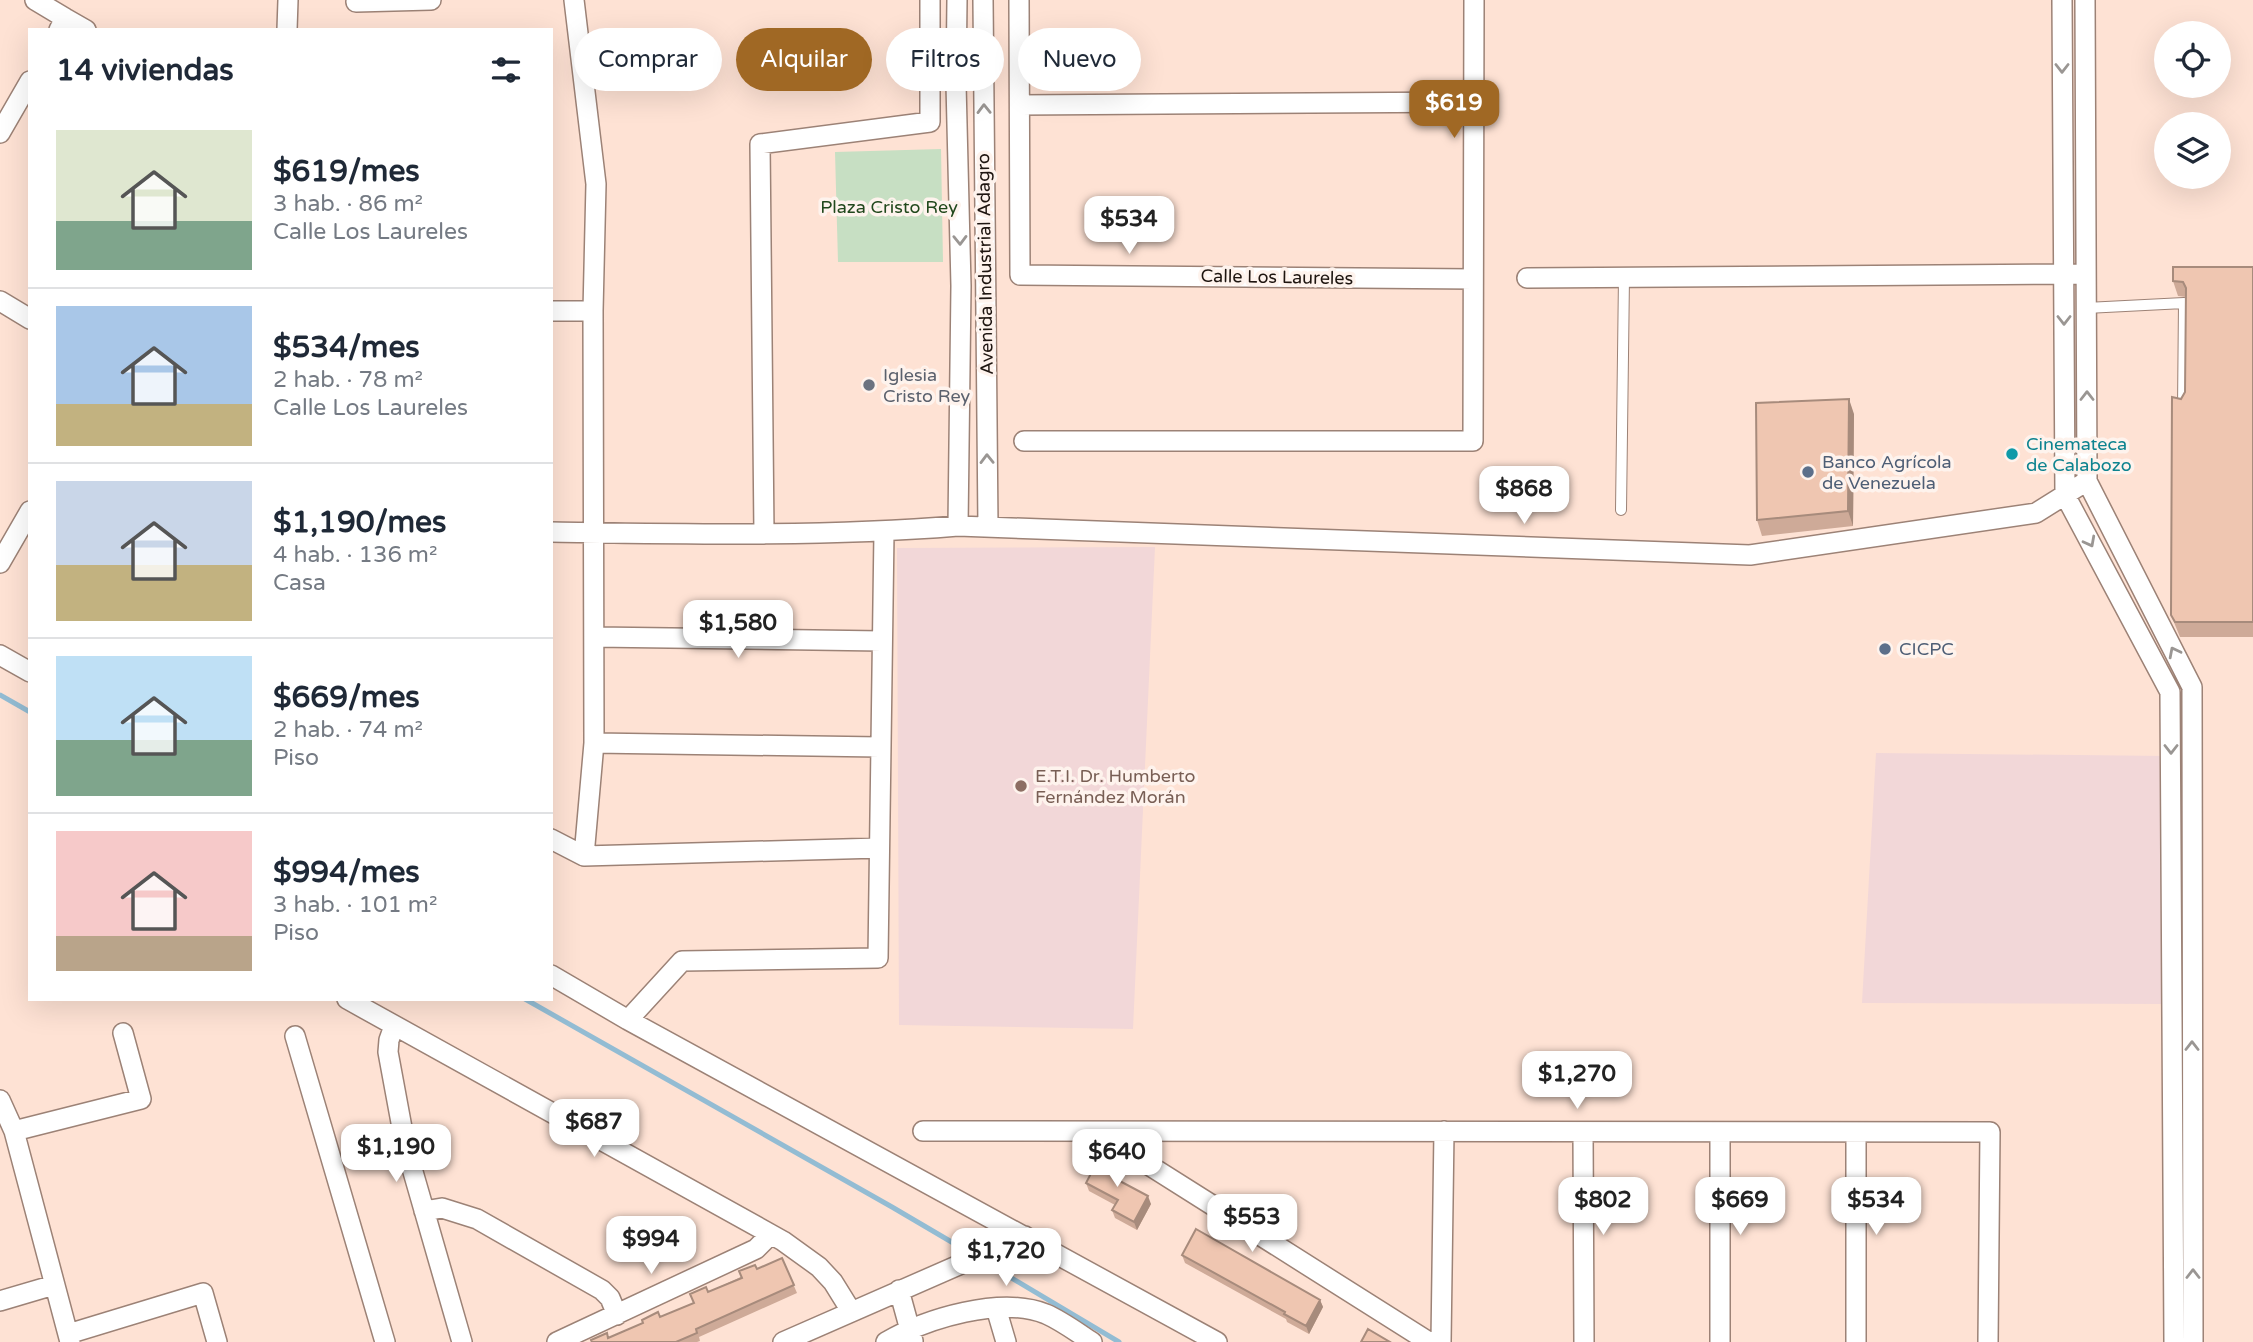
<!DOCTYPE html>
<html lang="es">
<meta charset="utf-8">
<style>
body{margin:0;font-family:"Varela Round",sans-serif;background:#f6f6f7;color:#1f2937;height:100vh;display:flex;flex-direction:column;font-size:26px;white-space:nowrap}
*{box-sizing:border-box;margin:0}
p{font-size:23px;color:#747a83}
.icon{flex:none;width:38px;height:38px;fill:none;stroke:currentColor;stroke-width:2;stroke-linecap:round;stroke-linejoin:round}
.map{position:relative;flex:1;overflow:hidden}
.panel{position:absolute;left:28px;top:28px;width:525px;height:973px;display:flex;flex-direction:column;background:#fff;border-radius:0px;box-shadow:0 7px 28px #0002}
.panel>*{flex:none}
.banner{position:absolute;left:574px;top:28px;width:665px;height:63px;display:flex;gap:14px}
.buttons{position:absolute;left:2154px;top:21px;display:grid;gap:14px}
.buttons a{display:grid;place-items:center;width:77px;height:77px;border-radius:50%;background:#fff;box-shadow:0 7px 28px #0002;font-size:35px}
.price{position:absolute;translate:-50% -60px;padding:0 16px;border-radius:14px;background:#fff;color:#222;font-size:23px;line-height:46px;filter:drop-shadow(0 2px 4px #0008)}
.price::after{content:'';position:absolute;left:50%;top:42px;width:21px;height:16px;margin-left:-10px;background:inherit;clip-path:polygon(0 0,100% 0,50% 100%)}
.price.current{background:#a06824;color:#fff}
ul{padding:0;list-style:none}
li{display:flex;align-items:center;gap:21px;height:175px;padding:0 28px}
li+li{border-top:2px solid #e0e1e3}
li span{display:grid;place-items:center;flex:none;width:196px;height:140px;border-radius:0px;color:#555}
li>.icon{margin-inline-start:auto}
span .icon{width:84px;height:84px;fill:#fffc;stroke-width:1}
li b{font-size:30px}
h2{display:flex;justify-content:space-between;align-items:center;height:84px;padding:0 28px;font-size:30px}
.pill{padding:0 24px;border-radius:32px;background:#fff;box-shadow:0 7px 28px #0002;font-size:24px;line-height:63px}
.pill.current{background:#a06824;color:#fff}
.map>svg:first-child{display:block}
</style>
<div class="map">
<svg width="2253" height="1342" viewBox="0 0 2253 1342">
<rect width="100%" height="100%" fill="#fee2d4"/>
<path fill="#f2d7d8" d="M1155,547L1133,1029L899,1025L897,548Z
M1876,753L2166,756L2165,1004L1862,1003Z"/>
<path fill="#c7dfc3" d="M941,149L943,262H838L835,152Z"/>
<g fill="none" stroke-linecap="round" stroke-linejoin="round">
<path stroke="#93bcd3" stroke-width="5" d="M0,695L30,712
M525,999L892,1207L972,1254
M983,1261L1119,1342"/>
<g stroke="#9c8276" stroke-width="12">
<path id="service" d="M2086,308L2184,303L2183,407
M1621,510L1624,277"/>
</g>
<g stroke="#9c8276" stroke-width="22">
<path id="minor" d="M35,0L65,18L59,30
M957,0L956,84L961,286L958,526
M983,0L988,527
M1019,0L1020,275L1473,279
M2062,0L2065,495L2170,692L2174,1342
M2085,0L2087,481L2192,687L2193,1342
M356,2L431,0
M65,18L86,30
M287,30L288,0
M1020,105L1474,102
M0,133L30,81
M1527,278L2077,274
M0,301L30,319
M551,311H593
M1024,441H1473L1474,0
M551,532C687,534 823,537 958,526L1750,555L2036,513L2087,481
M764,534L760,144L930,122V0
M0,563L30,511
M595,637L882,641
M0,655L30,672
M594,743L880,747
M551,839L584,856L594,743L593,311L596,184L574,0
M584,856L879,848
M551,975L628,1020L1217,1342
M347,999L783,1241L819,1267L833,1282L851,1311
M628,1020L682,961L878,958L884,532
M394,1026L389,1040L388,1052L405,1144L462,1342
M295,1036L385,1342
M0,1100L14,1131L70,1342
M14,1131L141,1099L123,1033
M923,1131L1990,1132L1988,1342
M1583,1132L1584,1342
M1720,1132V1342
M1856,1132V1342
M1098,1133L1429,1342
M424,1211L442,1208L477,1219L602,1290L610,1298L617,1315
M899,1290L913,1341
M0,1301L54,1285
M996,1308L1006,1342
M68,1334L203,1293L217,1342
M557,1342L756,1249L766,1239L769,1234
M783,1342L1025,1236
M886,1342C927,1318 1001,1296 1046,1314C1062,1321 1078,1333 1092,1342
M1441,1342L1444,1131"/>
</g>
<use href="#service" stroke="#fff" stroke-width="10"/>
<use href="#minor" stroke="#fff" stroke-width="19"/>
</g>
<path fill="#ceaa98" d="M2253,267V637H2180L2171,615L2185,392L2186,297L2178,296L2173,281Z
M1854,414L1853,526L1762,536L1757,520Z
M1122,1168L1124,1176L1121,1181L1151,1204L1137,1230L1115,1218L1112,1210L1115,1205L1089,1191L1086,1183Z
M1182,1255L1320,1300L1323,1307L1309,1334L1287,1322L1286,1319L1185,1263Z
M782,1258L797,1293L699,1337L700,1341L697,1342H592L608,1338L693,1303L708,1292Z"/>
<path fill="#a78b7c" d="M1849,399L1854,414L1853,526L1848,511Z
M1122,1168L1124,1176L1119,1186L1116,1179Z
M1148,1196L1151,1204L1137,1230L1134,1222Z
M1320,1300L1323,1307L1309,1334L1306,1326Z"/>
<path fill="#efc6b1" stroke="#a78b7c" stroke-width="2" d="M2173,267H2253V622H2175L2171,615L2172,397L2181,399L2185,392L2186,288L2183,282L2173,281Z
M1849,399L1848,511L1757,520L1756,403Z
M1100,1156L1122,1168L1116,1179L1148,1196L1134,1222L1112,1210L1118,1200L1086,1183Z
M1196,1229L1320,1300L1306,1326L1284,1314L1285,1312L1182,1255Z
M782,1258L794,1285L696,1329L697,1333L676,1342H592L591,1340L607,1333L608,1338L643,1323L642,1320L658,1312L660,1317L694,1303L690,1294L706,1287L708,1292L742,1278L739,1271L755,1265L757,1269Z
M1368,1329L1390,1342H1361Z"/>
<defs><path id="oneway-chevron" d="M-2-3.5L2.5 0L-2 3.5" fill="none" stroke-width="1.6" stroke-linecap="round" stroke-linejoin="round" transform="scale(1.75)"/></defs>
<g stroke="#9a9693">
<use href="#oneway-chevron" transform="translate(2062 68) rotate(90)"/>
<use href="#oneway-chevron" transform="translate(984 109) rotate(-91)"/>
<use href="#oneway-chevron" transform="translate(960 240) rotate(89)"/>
<use href="#oneway-chevron" transform="translate(2064 320) rotate(90)"/>
<use href="#oneway-chevron" transform="translate(2087 396) rotate(-90)"/>
<use href="#oneway-chevron" transform="translate(987 459) rotate(-91)"/>
<use href="#oneway-chevron" transform="translate(2090 542) rotate(62)"/>
<use href="#oneway-chevron" transform="translate(2174 652) rotate(-117)"/>
<use href="#oneway-chevron" transform="translate(2171 749) rotate(90)"/>
<use href="#oneway-chevron" transform="translate(2192 1046) rotate(-90)"/>
<use href="#oneway-chevron" transform="translate(2193 1274) rotate(-90)"/>
</g>
<circle fill="#6b7280" stroke="#fef3ed" stroke-width="2.5" cx="869" cy="385" r="7"/>
<circle fill="#0f9aa8" stroke="#fef3ed" stroke-width="2.5" cx="2012" cy="454" r="7"/>
<g fill="#5c6f8a" stroke="#fef3ed" stroke-width="2.5">
<circle cx="1808" cy="472" r="7"/>
<circle cx="1885" cy="649" r="7"/>
</g>
<circle fill="#8d6e63" stroke="#fef3ed" stroke-width="2.5" cx="1021" cy="786" r="7"/>
<g text-anchor="middle" dominant-baseline="central" stroke-width="7" stroke-linejoin="round" paint-order="stroke">
<g font-size="18" fill="#21481c" stroke="#fef3ed">
<text x="889" y="207">Plaza Cristo Rey</text>
</g>
<g font-size="18" fill="#1e1510" stroke="#fef3ed">
<text transform="translate(985 264) rotate(-91)">Avenida Industrial Adagro</text>
<text transform="translate(1277 277) rotate(1)">Calle Los Laureles</text>
</g>
<g font-size="18" fill="#5b616d" stroke="#fef3ed" text-anchor="start">
<text x="883" y="375">Iglesia<tspan x="883" dy="21">Cristo Rey</tspan></text>
</g>
<g font-size="18" fill="#0d838f" stroke="#fef3ed" text-anchor="start">
<text x="2026" y="444">Cinemateca<tspan x="2026" dy="21">de Calabozo</tspan></text>
</g>
<g font-size="18" fill="#4e5e75" stroke="#fef3ed" text-anchor="start">
<text x="1822" y="462">Banco Agrícola<tspan x="1822" dy="21">de Venezuela</tspan></text>
<text x="1899" y="649">CICPC</text>
</g>
<g font-size="18" fill="#785e54" stroke="#fef3ed" text-anchor="start">
<text x="1035" y="776">E.T.I. Dr. Humberto<tspan x="1035" dy="21">Fernández Morán</tspan></text>
</g>
</g>
</svg>
<div class="buttons">
<a><svg class="icon" aria-label="locate" viewBox="0 0 24 24"><circle cx="12" cy="12" r="6"/><path d="M12 2v4M12 18v4M2 12h4M18 12h4"/></svg></a>
<a><svg class="icon" aria-label="layers" viewBox="0 0 24 24"><path d="M12 4l9 5-9 5-9-5zM3 14l9 5 9-5"/></svg></a>
</div>
<b class="price current" style="left:1454px;top:140px">$619</b>
<b class="price" style="left:1129px;top:256px">$534</b>
<b class="price" style="left:1524px;top:526px">$868</b>
<b class="price" style="left:738px;top:660px">$1,580</b>
<b class="price" style="left:1577px;top:1111px">$1,270</b>
<b class="price" style="left:594px;top:1159px">$687</b>
<b class="price" style="left:396px;top:1184px">$1,190</b>
<b class="price" style="left:1117px;top:1189px">$640</b>
<b class="price" style="left:1603px;top:1237px">$802</b>
<b class="price" style="left:1740px;top:1237px">$669</b>
<b class="price" style="left:1876px;top:1237px">$534</b>
<b class="price" style="left:1252px;top:1254px">$553</b>
<b class="price" style="left:651px;top:1276px">$994</b>
<b class="price" style="left:1006px;top:1288px">$1,720</b>
<div class="banner">
<a class="pill">Comprar</a>
<a class="pill current">Alquilar</a>
<a class="pill">Filtros</a>
<a class="pill">Nuevo</a>
</div>
<section class="panel">
<h2>14 viviendas<svg class="icon" aria-label="filters" viewBox="0 0 24 24"><path d="M4 7h16M4 17h16"/><circle cx="9" cy="7" r="2"/><circle cx="15" cy="17" r="2"/></svg></h2>
<ul>
<li><span style="background:linear-gradient(#dfe7d0 65%,#7fa58c 0)"><svg class="icon" aria-label="home" viewBox="0 0 24 24"><path d="M3 11l9-7 9 7M6 9v11h12V9"/></svg></span><div><b>$619/mes</b><p>3 hab. · 86 m²</p><p>Calle Los Laureles</p></div></li>
<li><span style="background:linear-gradient(#a9c7e8 70%,#c2b280 0)"><svg class="icon" aria-label="home" viewBox="0 0 24 24"><path d="M3 11l9-7 9 7M6 9v11h12V9"/></svg></span><div><b>$534/mes</b><p>2 hab. · 78 m²</p><p>Calle Los Laureles</p></div></li>
<li><span style="background:linear-gradient(#c9d6e8 60%,#c2b280 0)"><svg class="icon" aria-label="home" viewBox="0 0 24 24"><path d="M3 11l9-7 9 7M6 9v11h12V9"/></svg></span><div><b>$1,190/mes</b><p>4 hab. · 136 m²</p><p>Casa</p></div></li>
<li><span style="background:linear-gradient(#bfe0f5 60%,#7fa58c 0)"><svg class="icon" aria-label="home" viewBox="0 0 24 24"><path d="M3 11l9-7 9 7M6 9v11h12V9"/></svg></span><div><b>$669/mes</b><p>2 hab. · 74 m²</p><p>Piso</p></div></li>
<li><span style="background:linear-gradient(#f6c9c9 75%,#b9a48a 0)"><svg class="icon" aria-label="home" viewBox="0 0 24 24"><path d="M3 11l9-7 9 7M6 9v11h12V9"/></svg></span><div><b>$994/mes</b><p>3 hab. · 101 m²</p><p>Piso</p></div></li>
</ul>
</section>
</div>
